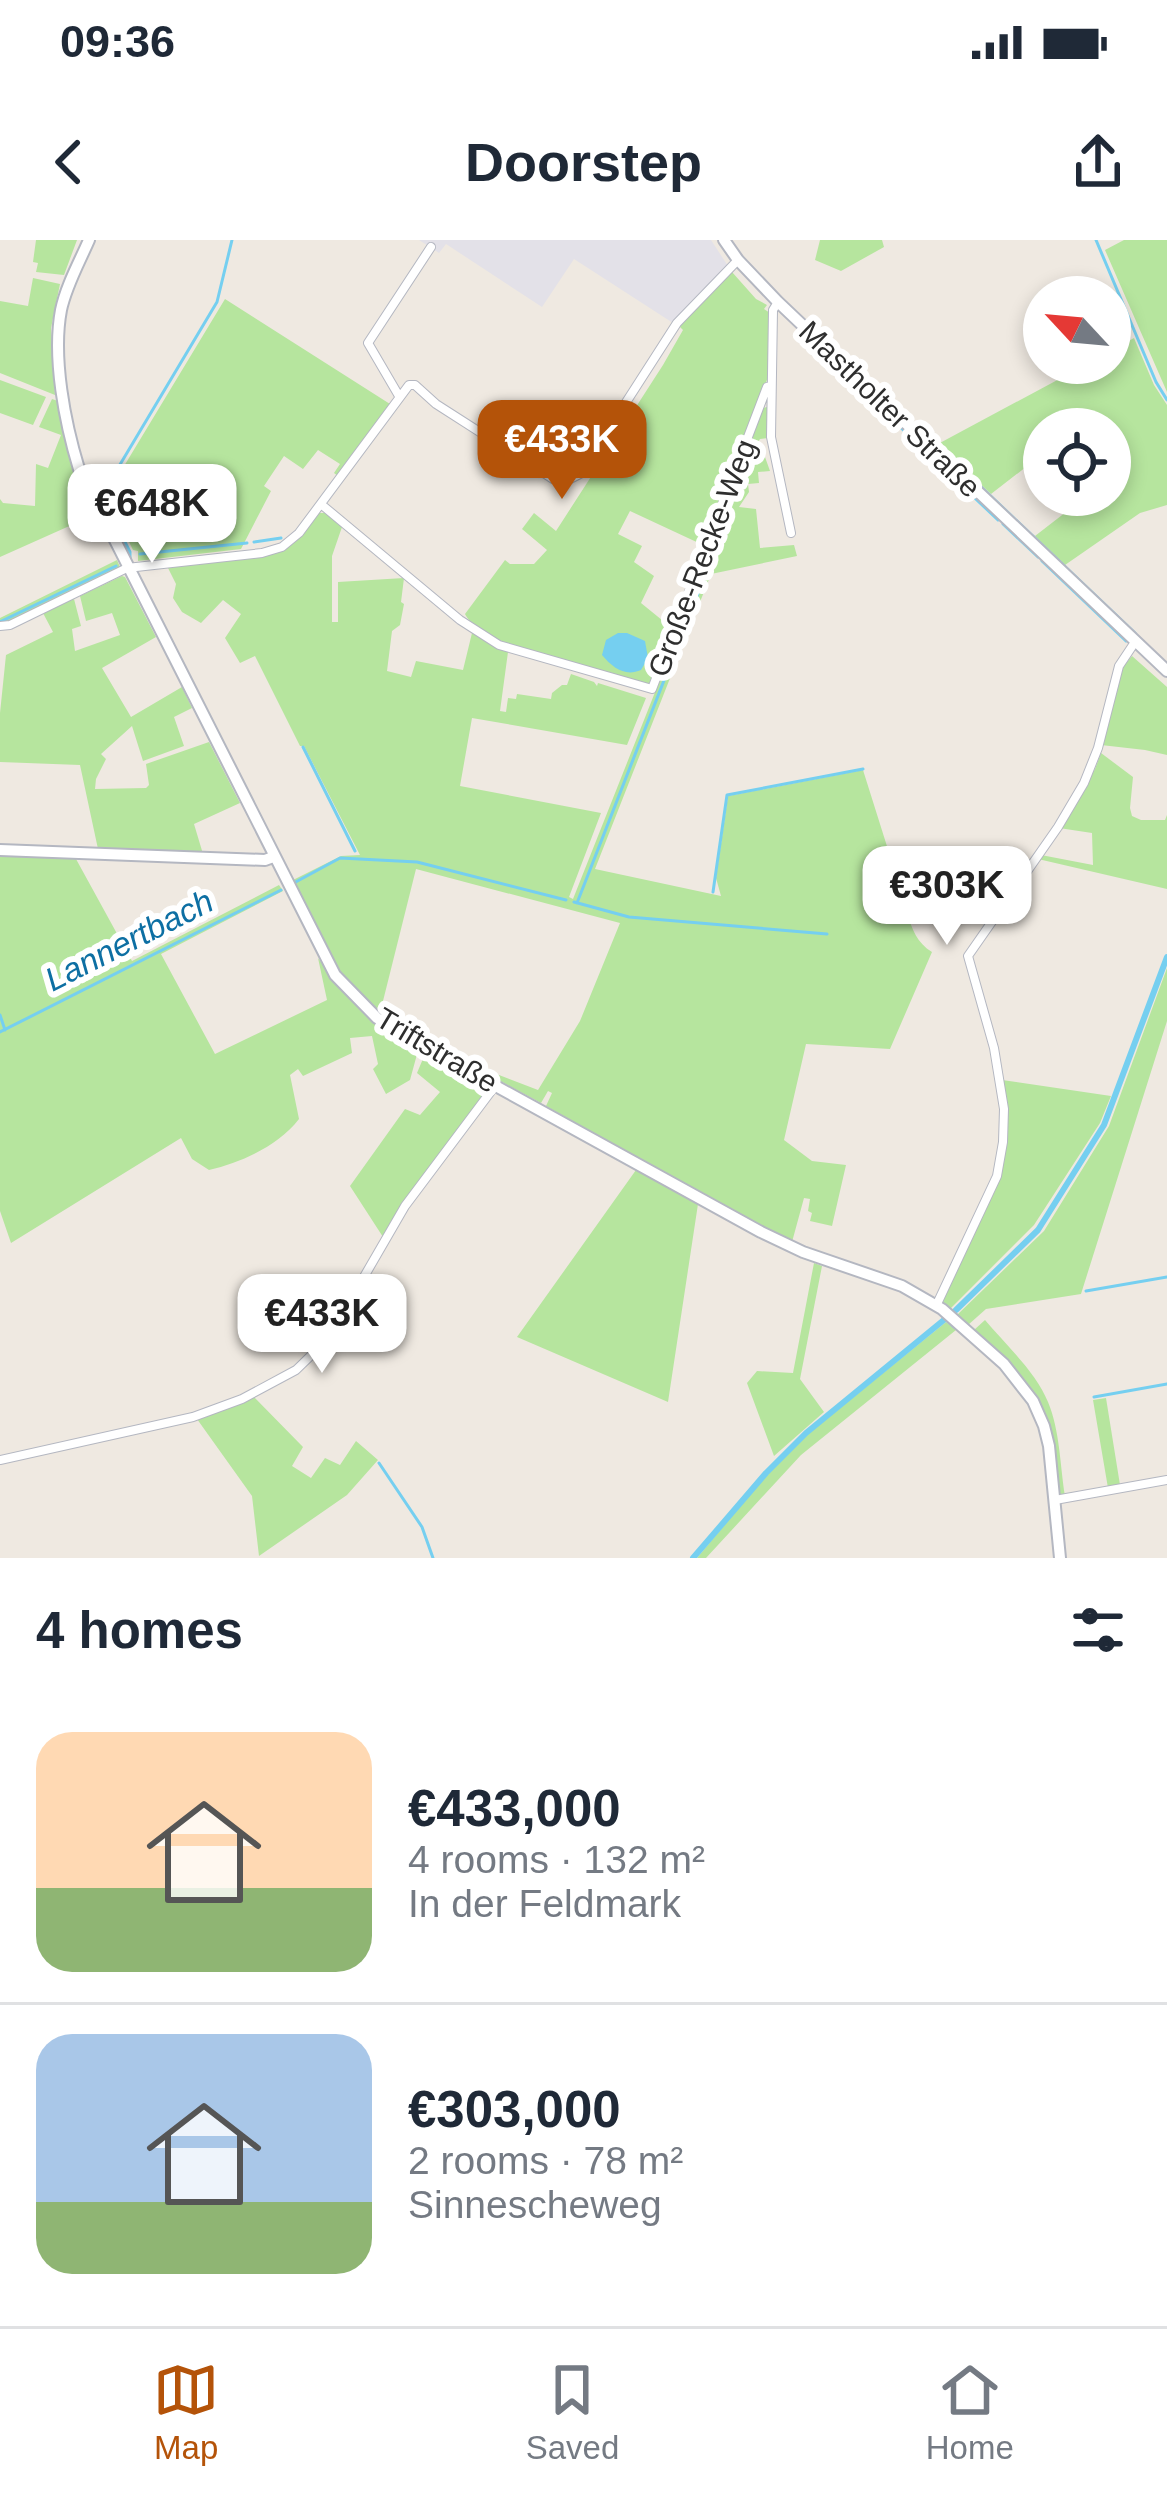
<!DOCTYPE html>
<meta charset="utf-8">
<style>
body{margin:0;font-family:Helvetica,sans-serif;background:#f2f2f3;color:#1f2937;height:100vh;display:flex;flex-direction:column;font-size:45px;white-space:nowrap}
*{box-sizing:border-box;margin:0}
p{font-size:39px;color:#747a83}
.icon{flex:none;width:66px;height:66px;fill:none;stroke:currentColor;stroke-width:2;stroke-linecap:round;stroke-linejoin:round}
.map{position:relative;height:1318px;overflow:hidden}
.panel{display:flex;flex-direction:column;background:#fff;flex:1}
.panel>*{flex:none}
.needle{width:78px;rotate:296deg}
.controls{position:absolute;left:1023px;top:36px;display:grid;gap:24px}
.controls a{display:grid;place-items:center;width:108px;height:108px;border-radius:50%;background:#fff;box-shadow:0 6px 18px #0003;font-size:60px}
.price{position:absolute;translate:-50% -102px;padding:0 27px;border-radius:24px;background:#fff;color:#222;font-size:39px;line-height:78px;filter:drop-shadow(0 3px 6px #0008)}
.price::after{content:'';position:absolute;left:50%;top:72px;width:36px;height:27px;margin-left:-18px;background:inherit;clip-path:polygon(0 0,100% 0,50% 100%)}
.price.on{background:#b45309;color:#fff}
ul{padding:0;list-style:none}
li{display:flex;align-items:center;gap:36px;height:300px;padding:0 36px}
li+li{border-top:3px solid #e0e1e3}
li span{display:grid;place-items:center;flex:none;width:336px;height:240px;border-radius:36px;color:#555}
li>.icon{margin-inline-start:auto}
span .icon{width:144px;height:144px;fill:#fffc;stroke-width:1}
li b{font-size:51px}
h2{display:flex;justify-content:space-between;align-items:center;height:144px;padding:0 36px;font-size:51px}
.status{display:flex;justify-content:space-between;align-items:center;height:84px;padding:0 60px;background:#fff;direction:ltr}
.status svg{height:33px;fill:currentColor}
header{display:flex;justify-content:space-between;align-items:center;height:156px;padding:0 36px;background:#fff;font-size:54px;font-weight:700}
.tab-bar{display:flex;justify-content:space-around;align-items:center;height:168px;border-top:3px solid #e0e1e3;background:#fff;font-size:33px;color:#747a83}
.tab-bar a{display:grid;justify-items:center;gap:6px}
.tab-bar .on{color:#b45309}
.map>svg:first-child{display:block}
</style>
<div class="status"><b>09:36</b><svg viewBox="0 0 49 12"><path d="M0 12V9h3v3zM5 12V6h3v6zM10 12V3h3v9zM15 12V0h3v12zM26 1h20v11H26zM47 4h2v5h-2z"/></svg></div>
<header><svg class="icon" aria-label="back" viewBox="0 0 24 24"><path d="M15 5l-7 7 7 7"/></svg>Doorstep<svg class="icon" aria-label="share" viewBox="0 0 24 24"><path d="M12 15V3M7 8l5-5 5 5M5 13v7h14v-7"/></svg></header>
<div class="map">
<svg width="1167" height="1318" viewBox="0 0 1167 1318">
<rect width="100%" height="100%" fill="#efe9e1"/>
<path fill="#e3e1e8" d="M419,0H711L728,26L673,83L574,19L542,67L446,4L439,13Z"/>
<path fill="#b6e59e" d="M36,0H77L64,35L36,32L38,23L33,22Z
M820,0H882L884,7L841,31L815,20Z
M1124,0H1167V152L1105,10Z
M732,32L756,59L767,65L764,69L770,73L768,137L707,301L703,305L630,271L618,294L642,306L634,322L654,336L641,363L673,389L653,441L643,446C606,435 480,406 465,374L505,320L510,324H534L547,310L522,289L534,273L556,291L663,125L683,90L679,86Z
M33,38L60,44L51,88L55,155L0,133V61L28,66Z
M225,59L390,164L338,236L334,233L340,224L318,210L303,229L284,216L264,246L271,251L241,309L138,321V311L133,310L110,263L112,246Z
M1134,98L1154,145L1167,165V265L1140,273L1065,325L1035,296L1088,255H1110V189H1044V213L991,254L938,204L1089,123H1110V111Z
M0,140L46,157L33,185L0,173Z
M52,159L58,161L72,228L94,275L0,317V259L3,263L35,266L36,224L48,228L61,195L39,187Z
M767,167L768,198L760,199L753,210L756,219L765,217L770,231L758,232L759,243L748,244L749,252L739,267L756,269L760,308L794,305L797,316L711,334L595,629L721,656L716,638L728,556L863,530L891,619L871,624L872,646L883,673H907C912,689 917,703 932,712L890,809L806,804L784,900L812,921L846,925L832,986L810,981L812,973L808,971L810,959L804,958L792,1002L763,989L546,866L552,853L548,851L541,863L480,830L481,828L538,850L580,781L620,683L416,629L380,773L338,731L293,640L341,616L360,615L304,506H300L255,416L240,423L225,398L241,374L223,360L201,383L182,372L173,358L176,344L167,326L263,316L301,295L319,273H327L342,287L332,316V382H338V342L404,338L401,362L404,364L400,385L392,391L387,431L411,437L416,421L463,430L472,393L508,412L500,471L506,472L508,458L516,459L517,454L551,459L552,453L562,445H567L571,434L594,442L597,446L598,443L646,458L627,505L472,478L460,546L601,573L569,657L573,659L715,301L763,168Z
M117,320L120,327L10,382L0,383V378Z
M122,336L125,337L156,397L102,428L131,477L182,447L192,468L174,477L184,506L143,521L132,486L101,514L106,519L96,539L95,549L146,548L149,545L146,524L209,502L240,563L194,584L203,614L98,609L80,525L0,522V473L6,415L53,392L43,373L74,359L81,386L72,389L75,411L120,395L112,373L86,381L80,356Z
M1132,416L1167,447V515L1145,510L1101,505L1123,427Z
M1101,513L1133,537L1130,568L1132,576L1141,580H1165L1167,575V649L1038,619L1041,615L1093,625L1092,593L1059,588L1095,529Z
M0,616L76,619L132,721L279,645L283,651L161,714L215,814L327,760L318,718C348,759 375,784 419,807L410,840L386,854L373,829L378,824L372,796L350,798L352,813L303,836L298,829L290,835L299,879C278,906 242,922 209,930L192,919L181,898L11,1003L0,971Z
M1167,728V781L1081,1054L986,1069L968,1085L957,1075L1044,991L1109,886Z
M425,814L486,848L487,853L383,997L350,946L405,869L420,875L440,852L417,833Z
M1002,840L1111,856L1100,883L1034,985L950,1069L942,1064L943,1057L999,936Z
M636,930L698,964L668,1162L517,1097Z
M814,1023L822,1026L800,1139L824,1172L774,1216L747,1143L757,1131L793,1133Z
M985,1080C1006,1105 1036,1132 1048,1162C1060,1191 1060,1225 1065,1256L1058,1257L1036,1159L1024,1141L974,1090Z
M946,1082L956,1090L801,1215L706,1318H697L767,1234L808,1194Z
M253,1156L303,1207L292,1226L311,1238L325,1218L340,1225L356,1201L378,1220L347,1255L259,1316L252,1256L197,1179Z
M1106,1158L1120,1245L1108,1248L1093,1160Z"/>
<path fill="#75cff0" d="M618,393H627L645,401L648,418L641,430C625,437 613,428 602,415L606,400Z"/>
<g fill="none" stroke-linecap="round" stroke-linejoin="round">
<path stroke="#75cff0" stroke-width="3" d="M1096,0L1156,142L1167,160
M857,146L998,280
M939,207L1135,393
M1003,284L1038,317
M254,302L281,298
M140,314L247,303
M130,318V312L108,268L105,260L109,243L217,62L232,0
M1042,321L1126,401
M0,382L116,326
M303,507L355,611
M292,644L340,618L417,622L566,660
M713,652L727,555L863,529
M574,662L629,677L827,694
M577,663L715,310
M0,775L5,790
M0,792L281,650
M1086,1051L1167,1037
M945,1079L954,1087
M1094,1157L1167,1144
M379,1223L422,1287L433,1318"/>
<path stroke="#75cff0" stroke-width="6" d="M693,1318L766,1233L806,1193L956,1070L1038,990L1104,885L1167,717"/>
<g stroke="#b4b7c1" stroke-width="10">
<path id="street" d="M778,62L773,70L771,197L791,293
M399,156L368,103L431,7
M322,265L460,380L499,405L652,449L767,147L771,146
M0,386L10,385L127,328L262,313L282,307L299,293L409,145H415L436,164L553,239L566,241L580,234L677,83L738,20
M936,1066L997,936L1003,902L1004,869L994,808L968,716L1058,587L1084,543L1098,508L1119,426L1135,402
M0,1220L193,1177L242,1159L296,1130L328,1099L405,966L495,846
M1055,1260L1167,1240"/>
</g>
<g stroke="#b4b7c1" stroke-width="14">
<path id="secondary" d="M89,0C79,23 66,46 61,70C52,118 65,183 79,229L335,735L377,778L423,806L761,992L803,1012L902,1046L942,1069L1004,1124L1033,1161L1044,1186L1049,1206L1060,1318
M724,0L738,20L778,62L1167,431
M0,610L265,620L273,617"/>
</g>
<use href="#street" stroke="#fff" stroke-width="8"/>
<use href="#secondary" stroke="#fff" stroke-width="10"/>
</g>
<g text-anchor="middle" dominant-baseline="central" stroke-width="12" stroke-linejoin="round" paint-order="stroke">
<g font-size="30" fill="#2e2e2e" stroke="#fff">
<text transform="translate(890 169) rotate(44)">Mastholter Straße</text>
<text transform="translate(702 318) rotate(-69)">Große-Recke-Weg</text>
<text transform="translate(437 810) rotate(31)">Triftstraße</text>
</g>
<g font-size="33" font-style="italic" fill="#0d6fa3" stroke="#fff">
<text transform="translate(129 700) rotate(-27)">Lannertbach</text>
</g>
</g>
</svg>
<div class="controls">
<a><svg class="needle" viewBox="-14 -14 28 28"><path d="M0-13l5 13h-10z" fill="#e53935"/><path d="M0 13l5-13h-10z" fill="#747a83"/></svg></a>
<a><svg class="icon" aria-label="locate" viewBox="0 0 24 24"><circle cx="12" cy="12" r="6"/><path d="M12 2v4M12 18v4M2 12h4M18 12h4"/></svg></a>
</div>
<b class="price on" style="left:562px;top:262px">€433K</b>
<b class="price" style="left:152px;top:326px">€648K</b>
<b class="price" style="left:947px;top:708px">€303K</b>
<b class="price" style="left:322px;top:1136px">€433K</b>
</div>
<section class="panel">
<h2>4 homes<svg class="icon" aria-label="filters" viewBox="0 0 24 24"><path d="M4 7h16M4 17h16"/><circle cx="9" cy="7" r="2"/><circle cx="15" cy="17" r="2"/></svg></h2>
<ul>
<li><span style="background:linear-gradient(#ffd9b3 65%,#8fb573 0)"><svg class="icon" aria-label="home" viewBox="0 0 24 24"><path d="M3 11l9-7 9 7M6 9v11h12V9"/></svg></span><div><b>€433,000</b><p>4 rooms · 132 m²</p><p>In der Feldmark</p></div></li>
<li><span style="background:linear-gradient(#a9c7e8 70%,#8fb573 0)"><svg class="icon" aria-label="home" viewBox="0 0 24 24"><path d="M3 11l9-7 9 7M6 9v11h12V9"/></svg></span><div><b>€303,000</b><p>2 rooms · 78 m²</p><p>Sinnescheweg</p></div></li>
</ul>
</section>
<nav class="tab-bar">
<a class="on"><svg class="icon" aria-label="map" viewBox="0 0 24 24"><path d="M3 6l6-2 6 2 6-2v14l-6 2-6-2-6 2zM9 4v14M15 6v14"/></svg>Map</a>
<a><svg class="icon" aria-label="saved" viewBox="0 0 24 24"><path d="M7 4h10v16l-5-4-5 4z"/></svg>Saved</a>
<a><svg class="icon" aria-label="home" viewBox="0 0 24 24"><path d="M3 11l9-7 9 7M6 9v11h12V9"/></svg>Home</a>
</nav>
